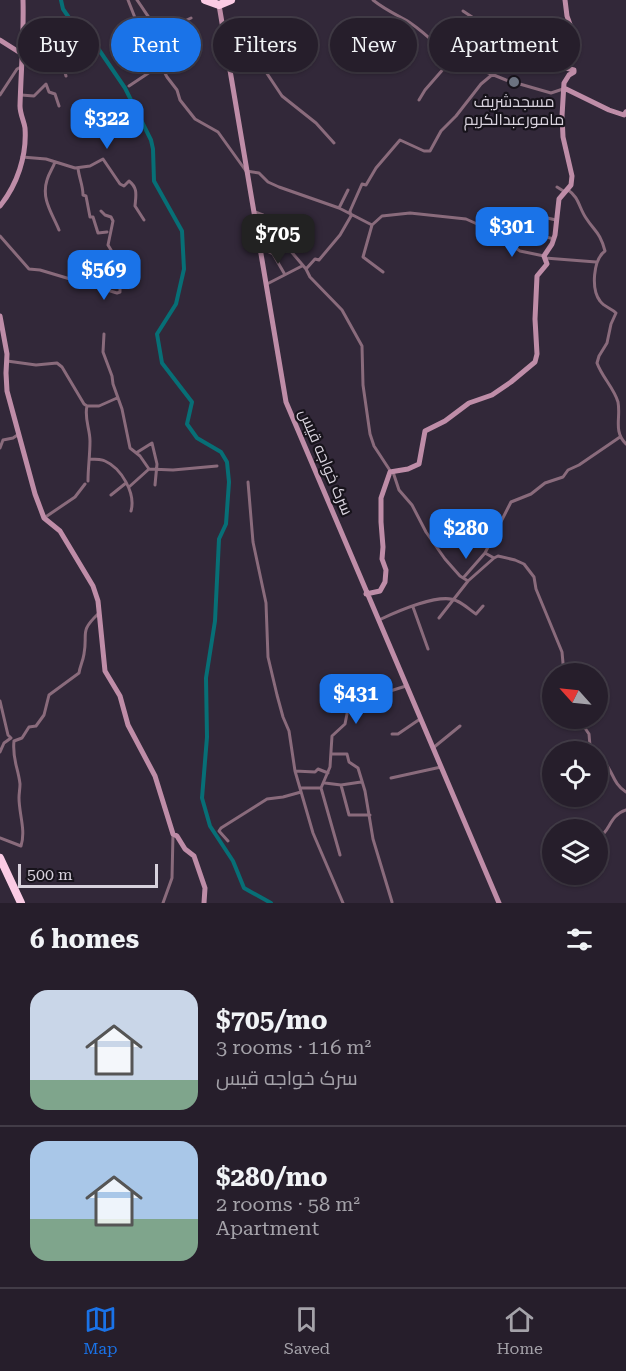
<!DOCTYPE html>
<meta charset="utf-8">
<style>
body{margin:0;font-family:"Roboto Serif",Cairo,serif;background:#322b37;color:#f1f3f6;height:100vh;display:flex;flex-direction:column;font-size:22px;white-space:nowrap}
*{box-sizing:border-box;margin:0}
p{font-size:20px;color:#a4a2a9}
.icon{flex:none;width:33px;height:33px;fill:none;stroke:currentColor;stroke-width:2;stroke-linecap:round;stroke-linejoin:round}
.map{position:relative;height:903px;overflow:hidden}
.panel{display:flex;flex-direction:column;background:#261e2b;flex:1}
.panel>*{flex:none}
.hud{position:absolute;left:18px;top:18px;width:591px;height:54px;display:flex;gap:12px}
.needle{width:39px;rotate:297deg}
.buttons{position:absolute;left:542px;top:663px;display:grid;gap:12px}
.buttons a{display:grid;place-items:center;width:66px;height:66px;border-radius:50%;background:#261e2b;box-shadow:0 2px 4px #0004,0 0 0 2px #423c47;font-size:30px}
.scale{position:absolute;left:18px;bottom:15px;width:140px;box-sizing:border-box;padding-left:6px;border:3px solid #d8d2dd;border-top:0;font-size:16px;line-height:21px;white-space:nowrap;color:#d8d2dd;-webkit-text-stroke:4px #17131b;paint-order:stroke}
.price{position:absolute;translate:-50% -51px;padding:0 14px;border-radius:12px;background:#1a73e8;color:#fff;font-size:20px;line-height:39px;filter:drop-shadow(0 2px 3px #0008)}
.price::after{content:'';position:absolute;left:50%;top:36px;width:18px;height:14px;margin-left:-9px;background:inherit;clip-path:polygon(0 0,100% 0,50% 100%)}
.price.active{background:#222;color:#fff}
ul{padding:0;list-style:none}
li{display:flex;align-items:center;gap:18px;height:150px;padding:0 30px}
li+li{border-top:2px solid #423c47}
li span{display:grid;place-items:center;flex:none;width:168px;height:120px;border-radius:18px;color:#555}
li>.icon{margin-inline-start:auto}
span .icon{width:72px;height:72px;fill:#fffc;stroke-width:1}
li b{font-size:26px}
h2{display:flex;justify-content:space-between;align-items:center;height:72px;padding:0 30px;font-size:26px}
.chip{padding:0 21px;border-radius:27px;background:#261e2b;box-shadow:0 2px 4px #0004,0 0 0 2px #423c47;font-size:21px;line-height:54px}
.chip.active{background:#1a73e8;color:#fff}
.tabs{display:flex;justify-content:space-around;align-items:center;height:84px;border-top:2px solid #423c47;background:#261e2b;font-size:16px;color:#a4a2a9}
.tabs a{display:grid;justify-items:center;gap:3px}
.tabs .active{color:#1a73e8}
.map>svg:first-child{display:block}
</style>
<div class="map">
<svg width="626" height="903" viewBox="0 0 626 903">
<rect width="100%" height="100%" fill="#322839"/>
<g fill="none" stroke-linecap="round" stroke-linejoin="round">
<path stroke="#076f76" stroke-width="4" d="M61,0L63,9L81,35L87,36L93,41L125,88L151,140L153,149L154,181L182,231L184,269L176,304L157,334L162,363L192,402L187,424L197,438L221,452L227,462L229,482L226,524L219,539L215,621L206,678L207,737L202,798L210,826L233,861L244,888L271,903"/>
<path stroke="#8a6b7c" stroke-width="3" d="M128,0L141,33L138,36V40L159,62L167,77L177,90L180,100L195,119L218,132L246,171L259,173L268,182L279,187L339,208L372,225L363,257L383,272
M137,0C159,31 154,36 191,18
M373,0C384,9 397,15 409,22C424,32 436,44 449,56C454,61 462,66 469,65L506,80L551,93L563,89
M463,11L478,21L471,37L475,39L464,66
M226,38L238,54L260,63L282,96L316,123L334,143
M22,46L38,45L56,41L66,76
M60,50L75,48L78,61
M129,86L150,72L161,67
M0,95L17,69L21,67
M21,95L34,96L46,84L49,92L55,94L59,106
M419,100L425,90L452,59
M22,157L46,159L75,168L90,166L103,159L120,184L124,186L129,181C138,188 136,195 135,206L144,220
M55,162C53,168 49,173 47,180C41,199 52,213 59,230
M78,168C79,178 83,185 83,195L86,196L90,217H93L98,233L107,232
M557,187L565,192
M568,190C579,197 579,208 586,218C595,232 600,232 605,251C593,260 591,289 600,301C604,307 611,308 616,313L611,324L607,343L599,356L597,363C602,377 614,388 618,402C621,418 613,431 626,444
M339,208L348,190
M255,212L263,215L272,229L306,269L310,277L342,310L362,346L363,385L370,434L374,446L391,472
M543,217L556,220
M372,225L382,216L410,213L466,219L486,228L520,251L544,256
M493,232L503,222C510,227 514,225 521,228C532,232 542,236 554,239
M0,236L29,269L40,270L117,293L120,292V272L117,260L108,245L113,221L111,217L105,215L101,211
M261,248L273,254L284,273
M545,258L596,262
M306,269L315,259L319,260L340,235L351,216L350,211L362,184L366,185L376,168L400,140L424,151H430L441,131L456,116L481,84L493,74L495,65
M267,284L302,266
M104,334L103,352L112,376L113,384L122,409L130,448L140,456L149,469L173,470L217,466
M7,361L36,365L57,363L62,367L84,404L87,406C84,418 90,429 90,441C90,455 88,468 88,481
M88,406H99L117,398
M0,448L3,440L13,438L19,434
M136,453L152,443L157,464L155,485
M90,459C95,459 101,459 105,461C121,468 136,493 131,511
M393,472L399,490L412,505L426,532L445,559L460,576L468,581
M248,482L253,542L266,603L268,657L277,695L283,717L289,731L295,771L313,833L343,903
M129,487L149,469
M111,495L126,483
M44,518L75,497L85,484
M485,553L494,558L498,556L515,560L524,564L534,577L536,589L562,652L564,674
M464,577L485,553L511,502L531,494L545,483L563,477L568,470L579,465L620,437
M413,607L428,649
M439,618L468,581L494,558
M379,620C396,612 441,592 457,601C464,604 470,610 476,614L483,606
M0,701L8,735L11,738L4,743L0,752
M578,718L589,734L590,746L593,752
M392,734H398L420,719
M14,741L22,738L29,727L36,726L44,715L49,695L79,673C80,666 83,661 84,654C88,633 79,632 98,614
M433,748L460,726
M331,754H347L349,762L358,768L365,791L373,839L392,902
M597,757C614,766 610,782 626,792
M295,771L315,772L318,769L328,773
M391,778L441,767
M325,783L341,785L361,782
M341,785L349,815H370
M300,788H321
M0,838L21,846C26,830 19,814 19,798C19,793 20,789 20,784C18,767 12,759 14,741
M597,839C611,832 608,816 626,810
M228,841L219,831L221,828L267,799L283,797L301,792
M340,855L321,788L330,767L332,736L345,724L349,704L406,686
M163,903L172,878L173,834"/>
<path stroke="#bf8da8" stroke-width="5" d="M219,5L286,402L499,903
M0,40L22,54
M564,88L609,110L624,115L626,112
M0,206C17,185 27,156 25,128C24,121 20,114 20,106C21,71 24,35 23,0
M0,316L7,354L6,373L7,391L35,494L44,518L60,531L93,586L98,601L105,671L120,696L128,725L155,776L173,834L177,836L185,849L194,856L205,888L204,903
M366,594L380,591L385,582L386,570L382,559L383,547L381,522V498L390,472L408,469L419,464L425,431L445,421L469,403L492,395L511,382L535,362L537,354L535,319L537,276L547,264L544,256L552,244L555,235L559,199L571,185L572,176L563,137L562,116L564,83L569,75L574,72V70L566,68L563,58L572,30L567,16L565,0"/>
<path stroke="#facbe4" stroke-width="8" d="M205,0L219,5L231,0
M0,858L21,903"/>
</g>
<circle fill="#6b7280" stroke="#17131b" stroke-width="2" cx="514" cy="82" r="6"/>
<g text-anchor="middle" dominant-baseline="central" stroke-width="4.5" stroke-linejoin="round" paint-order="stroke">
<g font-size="16" fill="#d8d2dd" stroke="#17131b">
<text x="514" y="101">مسجدشریف<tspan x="514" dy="18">مامورعبدالکریم</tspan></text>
</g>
<g font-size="16" fill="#d8d2dd" stroke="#17131b">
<text transform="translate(326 462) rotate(67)">سرک خواجه قیس</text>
</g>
</g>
</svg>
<div class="buttons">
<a><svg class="needle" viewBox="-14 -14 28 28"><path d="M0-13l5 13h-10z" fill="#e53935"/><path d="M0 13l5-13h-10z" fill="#a4a2a9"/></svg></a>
<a><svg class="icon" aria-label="locate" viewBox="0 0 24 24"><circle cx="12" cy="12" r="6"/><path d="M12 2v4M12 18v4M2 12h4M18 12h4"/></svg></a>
<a><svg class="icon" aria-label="layers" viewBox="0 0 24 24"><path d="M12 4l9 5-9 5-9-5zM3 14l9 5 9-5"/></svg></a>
</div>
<div class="scale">500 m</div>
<b class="price" style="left:107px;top:150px">$322</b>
<b class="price" style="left:512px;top:258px">$301</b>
<b class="price active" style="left:278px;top:265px">$705</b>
<b class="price" style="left:104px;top:301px">$569</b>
<b class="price" style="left:466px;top:560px">$280</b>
<b class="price" style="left:356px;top:725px">$431</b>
<div class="hud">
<a class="chip">Buy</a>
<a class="chip active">Rent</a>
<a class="chip">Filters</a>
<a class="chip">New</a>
<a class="chip">Apartment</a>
</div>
</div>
<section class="panel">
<h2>6 homes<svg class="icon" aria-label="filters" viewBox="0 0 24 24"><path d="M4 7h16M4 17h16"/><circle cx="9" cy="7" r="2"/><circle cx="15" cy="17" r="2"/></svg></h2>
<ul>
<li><span style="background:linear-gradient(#c9d6e8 75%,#7fa58c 0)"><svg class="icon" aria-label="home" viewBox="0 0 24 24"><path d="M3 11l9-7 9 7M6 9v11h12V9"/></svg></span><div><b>$705/mo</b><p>3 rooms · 116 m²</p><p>سرک خواجه قیس</p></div></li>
<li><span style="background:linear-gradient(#a9c7e8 65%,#7fa58c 0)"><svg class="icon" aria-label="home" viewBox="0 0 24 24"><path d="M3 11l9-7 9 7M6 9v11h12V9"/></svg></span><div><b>$280/mo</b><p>2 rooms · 58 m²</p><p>Apartment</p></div></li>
</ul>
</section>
<nav class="tabs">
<a class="active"><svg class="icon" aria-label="map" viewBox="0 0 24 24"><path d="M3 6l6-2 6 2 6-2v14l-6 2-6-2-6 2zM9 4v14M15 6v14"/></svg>Map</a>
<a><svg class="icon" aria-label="saved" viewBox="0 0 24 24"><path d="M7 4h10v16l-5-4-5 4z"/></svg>Saved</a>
<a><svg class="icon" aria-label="home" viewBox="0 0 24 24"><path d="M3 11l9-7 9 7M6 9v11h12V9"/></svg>Home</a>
</nav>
